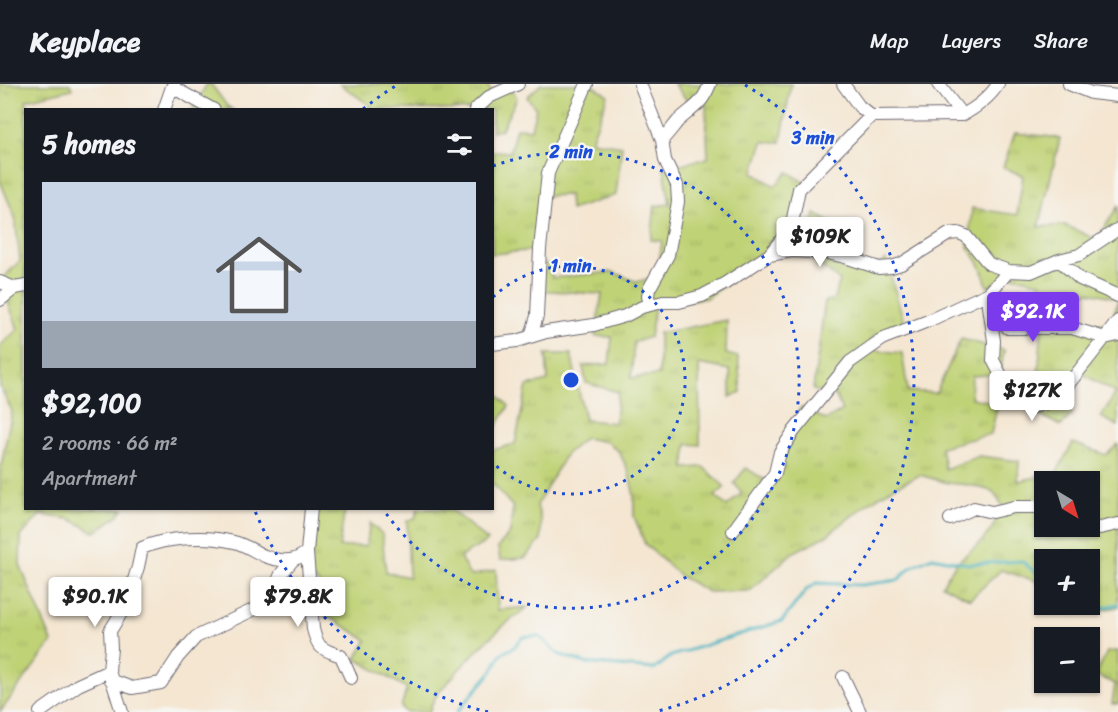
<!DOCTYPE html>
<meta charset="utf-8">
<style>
body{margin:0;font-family:Sriracha,sans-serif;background:#242831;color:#f1f3f6;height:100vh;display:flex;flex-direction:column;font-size:22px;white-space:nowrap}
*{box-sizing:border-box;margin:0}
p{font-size:20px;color:#9ea1a6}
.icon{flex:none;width:33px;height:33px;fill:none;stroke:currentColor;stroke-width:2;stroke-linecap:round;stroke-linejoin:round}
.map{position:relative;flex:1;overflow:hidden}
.panel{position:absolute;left:24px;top:24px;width:470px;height:402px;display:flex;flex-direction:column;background:#171b24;border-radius:0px;box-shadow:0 2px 4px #0004}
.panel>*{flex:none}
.needle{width:39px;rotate:142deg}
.buttons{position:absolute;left:1034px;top:387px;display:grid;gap:12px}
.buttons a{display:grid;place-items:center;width:66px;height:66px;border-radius:0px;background:#171b24;box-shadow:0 2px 4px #0004;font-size:30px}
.price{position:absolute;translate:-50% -51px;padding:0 14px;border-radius:6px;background:#fff;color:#222;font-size:20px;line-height:39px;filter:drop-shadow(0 2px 3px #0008)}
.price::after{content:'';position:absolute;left:50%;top:36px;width:18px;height:14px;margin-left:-9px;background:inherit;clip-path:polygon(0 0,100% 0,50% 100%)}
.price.selected{background:#7c3aed;color:#fff}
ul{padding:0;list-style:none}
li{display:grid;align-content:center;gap:12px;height:318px;padding:0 18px}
li span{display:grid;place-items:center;height:186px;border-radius:0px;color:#555}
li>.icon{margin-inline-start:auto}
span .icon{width:108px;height:108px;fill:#fffc;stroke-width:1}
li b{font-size:26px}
h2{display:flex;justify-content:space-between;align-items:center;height:72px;padding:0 18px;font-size:26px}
header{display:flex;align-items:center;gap:36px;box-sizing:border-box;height:84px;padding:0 30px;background:#171b24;border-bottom:2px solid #363941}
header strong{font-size:28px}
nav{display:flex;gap:33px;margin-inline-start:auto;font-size:21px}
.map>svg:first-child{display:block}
</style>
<header>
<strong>Keyplace</strong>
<nav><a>Map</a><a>Layers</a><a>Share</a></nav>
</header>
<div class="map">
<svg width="1118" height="628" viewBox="0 0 1118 628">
<defs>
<pattern id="grass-tufts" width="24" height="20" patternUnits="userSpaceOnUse" patternTransform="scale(1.5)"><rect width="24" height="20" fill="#bfd275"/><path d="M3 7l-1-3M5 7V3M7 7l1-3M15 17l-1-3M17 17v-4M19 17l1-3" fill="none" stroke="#a4b466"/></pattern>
</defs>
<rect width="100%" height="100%" fill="#f6f6f2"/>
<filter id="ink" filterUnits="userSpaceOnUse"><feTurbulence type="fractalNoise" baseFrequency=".0167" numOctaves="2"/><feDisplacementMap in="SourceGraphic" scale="12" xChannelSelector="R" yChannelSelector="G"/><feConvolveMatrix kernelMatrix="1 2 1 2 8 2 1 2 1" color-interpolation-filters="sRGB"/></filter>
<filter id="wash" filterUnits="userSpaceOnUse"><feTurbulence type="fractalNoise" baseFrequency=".008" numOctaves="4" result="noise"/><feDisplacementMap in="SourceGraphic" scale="24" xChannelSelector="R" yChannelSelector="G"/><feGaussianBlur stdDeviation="1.35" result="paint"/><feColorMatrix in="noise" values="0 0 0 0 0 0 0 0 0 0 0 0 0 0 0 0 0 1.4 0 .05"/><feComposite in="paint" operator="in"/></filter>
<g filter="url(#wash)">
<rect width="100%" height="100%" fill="#f4e6d1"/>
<path fill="url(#grass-tufts)" stroke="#707a58" stroke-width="1.5" fill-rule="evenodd" d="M0,0H70L72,5L26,16L28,25L26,26V424L123,425L119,431L95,448L70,435L40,431L21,452L20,481L52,558L0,628V387L12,327L0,303V262L18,245L0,197L20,177L15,133L0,97Z
M207,0H211L227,22L232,25L192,26Z
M340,0H487L491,8L508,0L517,14L501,46L492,47V26L369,25L372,23Z
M541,0H591L608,11L591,57L622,62L616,111L570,126L569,111L542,112L537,166L492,170L493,67L510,68L516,44L531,45L536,25L527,13Z
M674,0H791L781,58H763L753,89L775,102L788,88L812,103L781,160L706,214L655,221L650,253L634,258L631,294L659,291V249L727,236L726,270L738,273L741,308L730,313V286L699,280L700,361L687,360L684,384L703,383L725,403L715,412L727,422L742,409L734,399L746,384L768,398L781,375L801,323L826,336L842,327L836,312L813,306L825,217L833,216L840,197L806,170L815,130L846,147L842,178L873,184L886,176L904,238L871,254L873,266L902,269L908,307L936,309L961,255L1004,266L1000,290L972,292L971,314L998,319L991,350L941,363L945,385L979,372L1019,377L1018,397L1056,389L1073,359L1106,371L1118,360V523L1093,528L1065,521L1089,520V476H1044V505L1036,497L1001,486L970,515L942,501L957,478L981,458L991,446L1003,422L992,407L970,401L948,399L920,391L892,404L867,420L826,452L792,469L750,507L708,508L680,492L645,460L634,432V411L628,386L619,368L607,358L585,354L566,370L537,421L541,437V456L525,474L500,476L498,463L510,449L513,423L492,399V366L515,360L527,302L548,297L546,270H571L585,336L615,339L618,308L586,299L583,282L609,280L612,253L595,252L602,210L534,206L533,179L552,181V194L613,188L637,198L657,192L662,157L651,156L655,122L670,120L664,84L708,74L706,21L690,20ZM1044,398H1089V442H1044Z
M1015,49L1060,54L1039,143L1065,141L1097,156L1118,122V214L1089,208L1039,227L1040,198L1007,191L988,203L979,179L968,163L972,124L1017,131L1023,92L1003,83Z
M1118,214V342L1101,333L1116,309L1083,290L1059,319L1072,330L1061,342L1035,329L1042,243L1112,239Z
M496,309L509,322L492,349V313Z
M311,425H345L339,463L366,462L370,439L382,450L386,488L409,493L407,437L415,434L418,425H450L488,457L460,473L470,492L496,486L498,526L528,523C498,544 473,569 449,597C440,607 432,615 429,628H405L401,623L407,604L356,575L367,556L336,537L314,526L319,499L306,491Z
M1118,567V620H1112L1115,600L1096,591L1107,568Z"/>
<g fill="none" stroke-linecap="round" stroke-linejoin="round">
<path stroke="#43b1bf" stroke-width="3" d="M1082,520L1092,526L1118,520
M457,628L493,586L501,570L514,563L523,553L539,552L558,570L585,579L655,585L671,572L782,537L807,505L817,499L861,501L898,496L911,483L932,473L969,480L1022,477L1044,496"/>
</g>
</g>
<g filter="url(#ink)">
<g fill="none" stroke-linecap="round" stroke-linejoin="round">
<g stroke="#6c6770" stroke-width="14">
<path id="street" d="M174,0L172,3L214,26
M640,0L662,56L665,76L677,101L678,118L668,171L649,205L648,212L650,221
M843,0L859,22L871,32L962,31C975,25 991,12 998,0
M938,0L962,31
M1069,0L1091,9L1118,12
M164,26L172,3
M475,26L489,13L518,0
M662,56C668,50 673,43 678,37C694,22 701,22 710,0
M769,171L791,144L799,105L871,32
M1059,176L1080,195L1118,212
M0,198L15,204
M0,216L15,204L26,202
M989,219V222L997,226L1008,244H1072L1105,254L1118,251
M989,222L994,257L993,276L1006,301L1016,316L1033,323L1056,316L1118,237
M531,252L537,232L540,165L548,89L587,0
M492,260L517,257L546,248L594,241L625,232L642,223L663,218H679L702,212L724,200L769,171L792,167L827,169L845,173L879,184L891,183L901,180L949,150L958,149L966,152L989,180L1009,187L1031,188L1059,176L1079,171L1118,145
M311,424L307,468L313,545C318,566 323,565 341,572L351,594
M950,435L974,424L992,428L1014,423H1044
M1079,442L1100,444L1118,440
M733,447L775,389L780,368L794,347L850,278L884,254L928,237L989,209L1009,187
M843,593L860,628
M111,596L132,604L161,599L178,573L196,553L255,525L272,510L281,490L292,477
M40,628L78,601L109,587
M122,628L109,587L111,564L110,547L126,521L138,483L142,464C167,453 207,451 234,458C251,462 262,475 281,476C292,477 298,475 307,468"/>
</g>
<use href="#street" stroke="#fff" stroke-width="12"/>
</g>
</g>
<g fill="none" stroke="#1d4ed8" stroke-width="3" stroke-dasharray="3 6">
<path d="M493 213A114 114 0 1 1 493 379"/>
<path d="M493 82A228 228 0 1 1 383 425"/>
<path d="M488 628A342 342 0 0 1 255 427M363 25A342 342 0 0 1 397 1M745 1A342 342 0 0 1 654 628"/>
</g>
<circle cx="571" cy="296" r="9" fill="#1d4ed8" stroke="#f6f6f2" stroke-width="3"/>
<g font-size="18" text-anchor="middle" font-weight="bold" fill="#1d4ed8" stroke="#f6f6f2" stroke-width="4.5" stroke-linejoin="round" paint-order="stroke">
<text x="813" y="60">3 min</text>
<text x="571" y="74">2 min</text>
<text x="571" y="188">1 min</text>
</g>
</svg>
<div class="buttons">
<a><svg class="needle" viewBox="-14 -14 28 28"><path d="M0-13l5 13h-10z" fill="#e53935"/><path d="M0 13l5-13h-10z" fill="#9ea1a6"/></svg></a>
<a>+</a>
<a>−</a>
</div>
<b class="price" style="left:820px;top:184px">$109K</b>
<b class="price selected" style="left:1033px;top:259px">$92.1K</b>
<b class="price" style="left:1032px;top:338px">$127K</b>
<b class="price" style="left:95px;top:544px">$90.1K</b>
<b class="price" style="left:298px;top:544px">$79.8K</b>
<section class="panel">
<h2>5 homes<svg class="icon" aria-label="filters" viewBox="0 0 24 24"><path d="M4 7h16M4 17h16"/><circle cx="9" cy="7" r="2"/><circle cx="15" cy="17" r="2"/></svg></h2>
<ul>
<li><span style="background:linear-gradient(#c9d6e8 75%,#9aa5b1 0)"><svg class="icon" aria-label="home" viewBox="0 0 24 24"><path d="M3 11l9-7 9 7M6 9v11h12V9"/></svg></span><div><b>$92,100</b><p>2 rooms · 66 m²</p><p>Apartment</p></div></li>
</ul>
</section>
</div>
